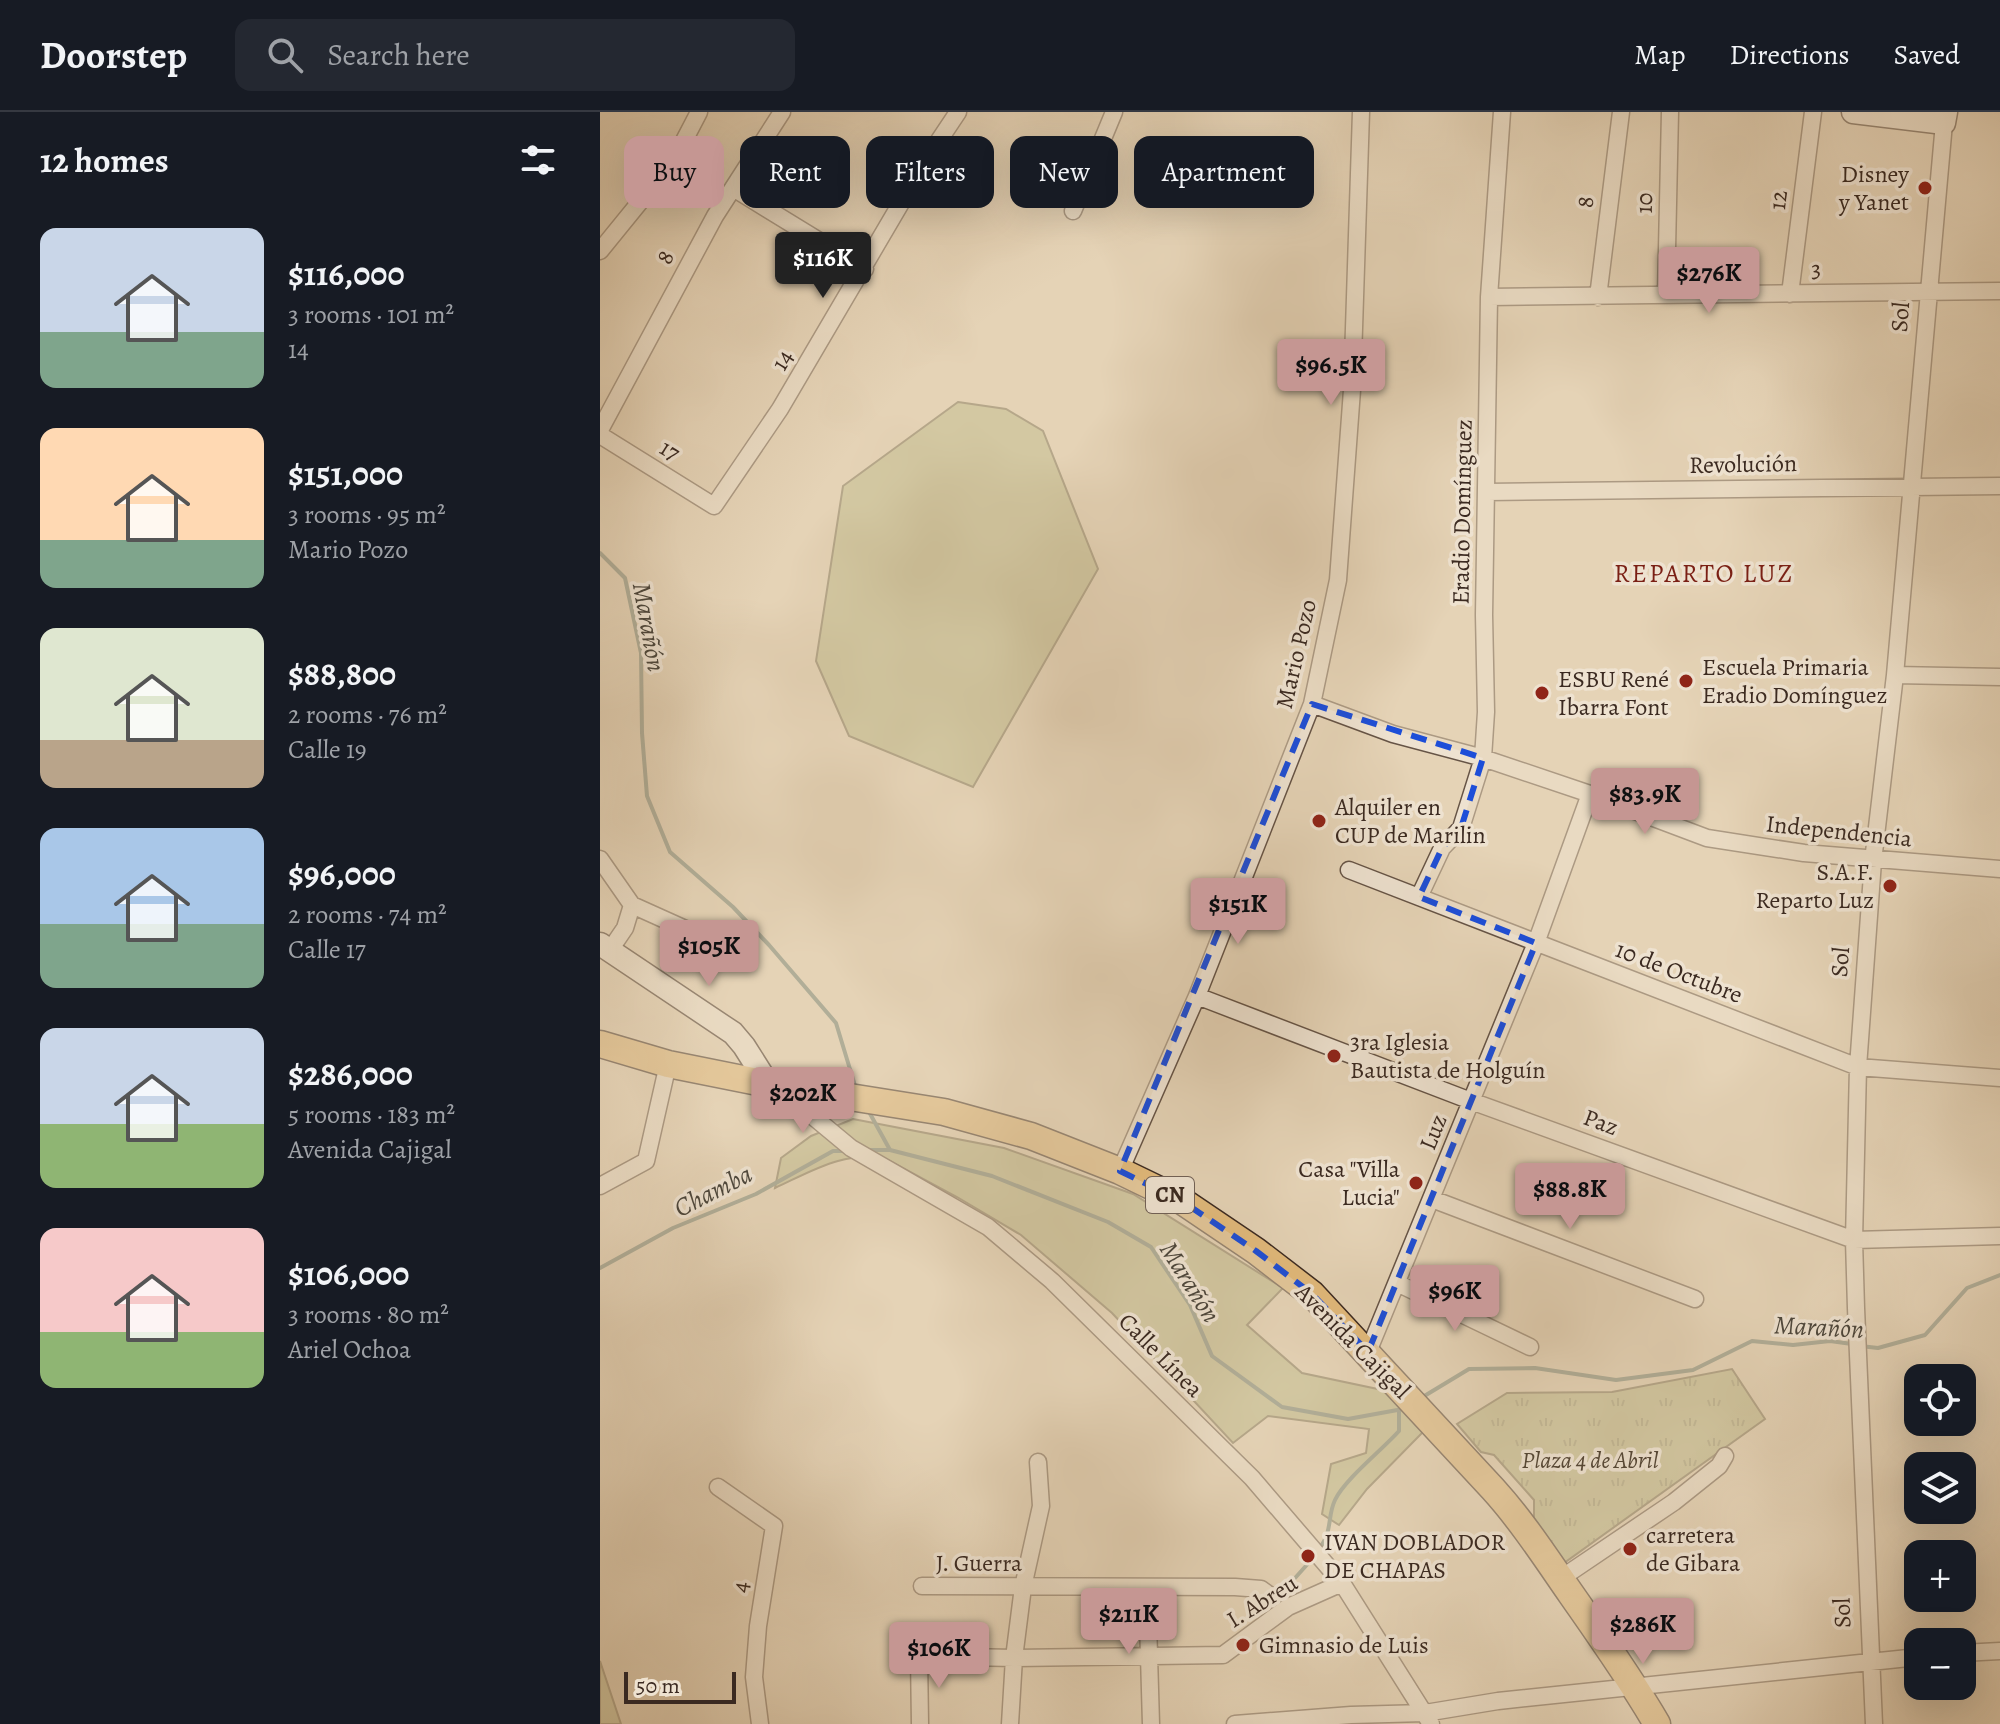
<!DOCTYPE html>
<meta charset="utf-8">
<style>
body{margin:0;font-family:Alegreya,serif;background:#242831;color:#f1f3f6;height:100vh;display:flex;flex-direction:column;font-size:30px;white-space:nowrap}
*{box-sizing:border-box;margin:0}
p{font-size:26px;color:#9ea1a6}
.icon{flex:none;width:44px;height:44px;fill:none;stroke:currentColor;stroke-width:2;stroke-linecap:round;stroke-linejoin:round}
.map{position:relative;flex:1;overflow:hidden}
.details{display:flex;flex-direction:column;background:#171b24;width:600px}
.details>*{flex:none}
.hud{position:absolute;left:24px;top:24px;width:760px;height:72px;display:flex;gap:16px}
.controls{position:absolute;left:1304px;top:1252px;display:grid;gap:16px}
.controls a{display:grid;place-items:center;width:72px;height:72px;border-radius:16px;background:#171b24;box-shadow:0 8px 32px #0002;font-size:40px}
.scale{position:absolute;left:24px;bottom:20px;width:112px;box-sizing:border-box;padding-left:8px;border:4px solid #3b2a21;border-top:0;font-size:22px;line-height:28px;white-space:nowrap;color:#3b2a21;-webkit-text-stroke:6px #eee2d0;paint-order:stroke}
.price{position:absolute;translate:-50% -68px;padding:0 18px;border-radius:8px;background:#c59692;color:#111;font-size:26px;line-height:52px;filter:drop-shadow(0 2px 4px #0008)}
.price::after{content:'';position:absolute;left:50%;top:48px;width:24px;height:18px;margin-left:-12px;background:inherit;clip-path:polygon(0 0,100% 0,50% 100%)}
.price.selected{background:#222;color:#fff}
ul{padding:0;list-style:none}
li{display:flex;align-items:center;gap:24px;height:200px;padding:0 40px}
li span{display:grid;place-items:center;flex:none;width:224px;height:160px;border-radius:16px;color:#555}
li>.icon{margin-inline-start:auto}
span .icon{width:96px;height:96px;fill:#fffc;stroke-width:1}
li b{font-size:34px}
h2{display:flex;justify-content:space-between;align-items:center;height:96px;padding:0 40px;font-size:34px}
.pill{padding:0 28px;border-radius:16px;background:#171b24;box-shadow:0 8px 32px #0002;font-size:28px;line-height:72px}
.pill.selected{background:#c59692;color:#111}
header{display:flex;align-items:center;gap:48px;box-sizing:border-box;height:112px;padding:0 40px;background:#171b24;border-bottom:2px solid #363941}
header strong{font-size:38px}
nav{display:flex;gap:44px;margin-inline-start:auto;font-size:28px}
.search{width:560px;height:72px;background:#242831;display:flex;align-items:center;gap:20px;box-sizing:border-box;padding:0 28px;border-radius:16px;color:#9ea1a6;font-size:30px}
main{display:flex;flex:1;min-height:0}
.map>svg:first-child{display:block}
</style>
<header>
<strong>Doorstep</strong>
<div class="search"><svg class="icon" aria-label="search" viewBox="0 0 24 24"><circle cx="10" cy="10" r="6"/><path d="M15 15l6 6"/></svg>Search here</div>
<nav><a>Map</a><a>Directions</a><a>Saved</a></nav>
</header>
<main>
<section class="details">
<h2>12 homes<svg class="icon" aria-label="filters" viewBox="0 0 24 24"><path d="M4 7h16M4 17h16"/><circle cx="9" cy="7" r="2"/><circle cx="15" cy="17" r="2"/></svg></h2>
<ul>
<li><span style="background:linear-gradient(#c9d6e8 65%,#7fa58c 0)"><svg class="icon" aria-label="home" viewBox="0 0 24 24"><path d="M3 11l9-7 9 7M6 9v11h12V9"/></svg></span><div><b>$116,000</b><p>3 rooms · 101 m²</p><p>14</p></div></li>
<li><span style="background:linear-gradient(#ffd9b3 70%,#7fa58c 0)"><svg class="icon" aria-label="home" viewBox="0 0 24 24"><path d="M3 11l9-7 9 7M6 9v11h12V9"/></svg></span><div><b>$151,000</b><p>3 rooms · 95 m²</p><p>Mario Pozo</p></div></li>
<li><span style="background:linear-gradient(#dfe7d0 70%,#b9a48a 0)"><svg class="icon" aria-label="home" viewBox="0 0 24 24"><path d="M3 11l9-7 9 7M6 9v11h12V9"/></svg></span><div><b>$88,800</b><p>2 rooms · 76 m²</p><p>Calle 19</p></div></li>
<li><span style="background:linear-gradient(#a9c7e8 60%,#7fa58c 0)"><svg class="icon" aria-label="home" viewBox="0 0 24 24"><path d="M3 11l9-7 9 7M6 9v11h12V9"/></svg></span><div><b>$96,000</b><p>2 rooms · 74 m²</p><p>Calle 17</p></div></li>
<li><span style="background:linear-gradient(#c9d6e8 60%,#8fb573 0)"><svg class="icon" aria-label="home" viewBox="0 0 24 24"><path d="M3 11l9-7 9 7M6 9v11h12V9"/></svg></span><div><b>$286,000</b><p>5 rooms · 183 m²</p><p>Avenida Cajigal</p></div></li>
<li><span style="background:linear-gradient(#f6c9c9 65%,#8fb573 0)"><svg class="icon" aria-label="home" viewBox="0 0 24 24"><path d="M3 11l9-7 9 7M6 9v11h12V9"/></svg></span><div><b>$106,000</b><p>3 rooms · 80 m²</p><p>Ariel Ochoa</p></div></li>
</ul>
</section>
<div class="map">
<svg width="1400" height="1612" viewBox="0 0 1400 1612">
<defs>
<pattern id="park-tufts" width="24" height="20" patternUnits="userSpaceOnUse" patternTransform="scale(2)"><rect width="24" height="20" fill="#bcba89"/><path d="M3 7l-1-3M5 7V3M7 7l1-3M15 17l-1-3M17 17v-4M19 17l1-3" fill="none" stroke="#9a9770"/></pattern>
</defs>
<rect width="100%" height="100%" fill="#e5d3b6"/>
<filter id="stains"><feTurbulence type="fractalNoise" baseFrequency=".0025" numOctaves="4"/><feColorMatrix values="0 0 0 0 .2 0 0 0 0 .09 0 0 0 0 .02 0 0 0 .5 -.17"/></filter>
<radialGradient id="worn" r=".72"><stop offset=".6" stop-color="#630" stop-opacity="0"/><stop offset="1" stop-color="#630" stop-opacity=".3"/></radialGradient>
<path fill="#bcba89" stroke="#7c7255" stroke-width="2" d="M358,290L406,297L443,319L498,457L373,675L249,624L216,549L243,374Z
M253,1007L404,1036L533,1082L683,1176L647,1213L702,1261L787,1279L823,1320L767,1377L739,1413L722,1402L731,1352L766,1341L769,1317L668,1304L633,1331L512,1201L421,1123L357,1085L288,1048C246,1037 212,1059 175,1076L181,1046L211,1024Z
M0,1549L21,1612H0Z"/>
<path fill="url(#park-tufts)" stroke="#7c7255" stroke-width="2" d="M1132,1257L1165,1307L964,1451L934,1410V1388L894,1343L881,1340L857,1312L907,1281L1012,1280Z"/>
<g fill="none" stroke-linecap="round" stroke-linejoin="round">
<path stroke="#728073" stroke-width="4" d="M0,441L25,466L41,541L42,621L47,684L70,740L133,795L169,833L236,911L256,977
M268,998L290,1038
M266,1038H290L392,1064L508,1110L551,1135L590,1193L612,1244L682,1295L748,1307L803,1297
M0,1156L73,1116L156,1082L233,1039H246
M1260,1234L1278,1236L1325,1223L1367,1176L1400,1163
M821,1286L869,1257L935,1256L1016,1268L1093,1258L1152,1229L1193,1233L1230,1229L1252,1232
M720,1436C733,1417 727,1405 735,1388C745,1367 782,1338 799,1319V1299
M669,1495L713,1446"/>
<g stroke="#665446" stroke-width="19">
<path id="street" d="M133,76L265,157
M473,99L514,0
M0,139L74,48L99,0
M1190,182L1213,0
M1066,183L1070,0
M889,185L1400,179
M998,185L1021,0
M0,318L115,104L182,0
M0,323L114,394L180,297L328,45L358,0
M887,380L1400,374
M1295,563L1400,565
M712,592L793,622L883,646L990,682L1107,726L1204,741L1400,757
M0,747L32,793L25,816L10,838
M749,758L1258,955L1400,966
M819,785L842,736L861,716L883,646L886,600L884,503L889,185L902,0
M32,793L112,829
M597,884L871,989L1254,1128L1400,1124
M192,977L204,997L251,1036L388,1115L452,1169L652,1366L742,1471L831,1612
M520,1059L597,884L712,592L738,468L752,278L761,0
M0,1074L46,1049L68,952
M832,1087L1095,1187
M797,1171L930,1235
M768,1240L936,831L990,682
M118,1375L174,1414L158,1514L154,1565L160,1612
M960,1467L1074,1390L1119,1354L1125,1344
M322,1474L635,1475L661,1477L672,1485
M547,1475L551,1612
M1362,1541L1400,1539
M320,1612L319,1544L414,1546L623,1543L688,1495L742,1471
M410,1612L414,1546L423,1475L441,1394L438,1350
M635,1612L751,1603L825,1601L898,1589L1318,1545
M1274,1612L1256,1196L1254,1128L1258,955L1273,749L1295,563L1344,11"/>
</g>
<g stroke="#3b2a21" stroke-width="25">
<path id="secondary" d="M1253,0L1344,11L1346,0
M0,832L133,921L144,934L168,972"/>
</g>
<g stroke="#3b2a21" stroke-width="29">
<path id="primary" d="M0,932L68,952L168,972L344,1000L431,1024L520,1059L582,1089L656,1139L712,1182L893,1377C922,1409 946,1446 971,1482C1001,1525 1031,1567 1057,1612"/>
</g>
<use href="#street" stroke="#eee2d0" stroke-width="16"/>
<use href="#secondary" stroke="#eee2d0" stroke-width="22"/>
<use href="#primary" stroke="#e2ba7b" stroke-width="26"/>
</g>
<path d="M0 0H1400V1612H0ZM712,592L883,646L861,716L842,736L819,785L936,831L768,1240L712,1182L656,1139L582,1089L520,1059Z" fill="#e5d3b6" fill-opacity=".55" fill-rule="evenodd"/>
<path fill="none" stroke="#1d4ed8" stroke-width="6" stroke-dasharray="16 10" stroke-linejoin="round" d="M712,592L883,646L861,716L842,736L819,785L936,831L768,1240L712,1182L656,1139L582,1089L520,1059Z"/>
<g fill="#8f2418" stroke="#eee2d0" stroke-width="3">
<circle cx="1325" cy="76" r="8"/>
<circle cx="1086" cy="569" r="8"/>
<circle cx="942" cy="581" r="8"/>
<circle cx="719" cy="709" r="8"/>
<circle cx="1290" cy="774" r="8"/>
<circle cx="734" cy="944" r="8"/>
<circle cx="816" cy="1071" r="8"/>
<circle cx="1030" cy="1437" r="8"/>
<circle cx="708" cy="1444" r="8"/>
<circle cx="643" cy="1533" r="8"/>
</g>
<g text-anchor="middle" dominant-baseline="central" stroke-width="7" stroke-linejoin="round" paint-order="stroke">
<rect fill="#eee2d0" stroke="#716156" stroke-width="2" x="546" y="1065" width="48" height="36" rx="6"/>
<g font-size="22" font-weight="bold" fill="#3b2a21">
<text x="570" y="1083">CN</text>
</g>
<g font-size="24" fill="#3b2a21" stroke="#eee2d0" text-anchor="start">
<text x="1309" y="62" text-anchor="end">Disney<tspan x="1309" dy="28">y Yanet</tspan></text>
<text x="1102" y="555">Escuela Primaria<tspan x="1102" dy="28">Eradio Domínguez</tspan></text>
<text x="958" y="567">ESBU René<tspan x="958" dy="28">Ibarra Font</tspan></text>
<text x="735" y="695">Alquiler en<tspan x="735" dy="28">CUP de Marilin</tspan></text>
<text x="1274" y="760" text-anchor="end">S.A.F.<tspan x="1274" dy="28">Reparto Luz</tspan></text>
<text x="750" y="930">3ra Iglesia<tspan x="750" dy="28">Bautista de Holguín</tspan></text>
<text x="800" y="1057" text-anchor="end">Casa "Villa<tspan x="800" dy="28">Lucia"</tspan></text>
<text x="1046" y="1423">carretera<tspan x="1046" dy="28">de Gibara</tspan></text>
<text x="724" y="1430">IVAN DOBLADOR<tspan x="724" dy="28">DE CHAPAS</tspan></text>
<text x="659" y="1533">Gimnasio de Luis</text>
</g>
<g font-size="24" fill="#3b2a21" stroke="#eee2d0">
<text transform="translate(1178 88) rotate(-83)">12</text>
<text transform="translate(985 90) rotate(-83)">8</text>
<text transform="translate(1044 91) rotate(-89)">10</text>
<text transform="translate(65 145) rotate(-62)">8</text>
<text transform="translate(1216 157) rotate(-1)">3</text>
<text transform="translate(1300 205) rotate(-85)">Sol</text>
<text transform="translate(182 248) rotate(-59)">14</text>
<text transform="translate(70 338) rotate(32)">17</text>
<text transform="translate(1143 352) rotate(-1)">Revolución</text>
<text transform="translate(862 400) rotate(-89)">Eradio Domínguez</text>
<text transform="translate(696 542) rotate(-77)">Mario Pozo</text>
<text transform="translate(1239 719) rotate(6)">Independencia</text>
<text transform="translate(1240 850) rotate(-85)">Sol</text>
<text transform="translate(1079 860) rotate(21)">10 de Octubre</text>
<text transform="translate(1001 1010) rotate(20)">Paz</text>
<text transform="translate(833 1020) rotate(-68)">Luz</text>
<text transform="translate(753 1229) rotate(45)">Avenida Cajigal</text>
<text transform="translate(561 1243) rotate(45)">Calle Línea</text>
<text x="379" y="1451">J. Guerra</text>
<text transform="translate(140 1475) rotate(-81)">4</text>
<text transform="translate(662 1489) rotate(-32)">I. Abreu</text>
<text transform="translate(1242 1501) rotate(-92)">Sol</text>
</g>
<g font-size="24" font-style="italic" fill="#554736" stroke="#eee2d0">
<text x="990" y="1348">Plaza 4 de Abril</text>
</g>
<g font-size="26" letter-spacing="2" fill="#7a1f14" stroke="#eee2d0">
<text x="1104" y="461">REPARTO LUZ</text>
</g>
<g font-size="26" font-style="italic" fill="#4d473c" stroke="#eee2d0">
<text transform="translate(49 515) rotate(80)">Marañón</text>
<text transform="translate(113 1079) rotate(-27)">Chamba</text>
<text transform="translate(590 1170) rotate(58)">Marañón</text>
<text transform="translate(1219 1215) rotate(3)">Marañón</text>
</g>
</g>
<rect width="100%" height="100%" filter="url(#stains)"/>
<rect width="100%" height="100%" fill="url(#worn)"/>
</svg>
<div class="controls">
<a><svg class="icon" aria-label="locate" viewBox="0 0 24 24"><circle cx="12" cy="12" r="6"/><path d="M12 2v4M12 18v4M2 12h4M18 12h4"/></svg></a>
<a><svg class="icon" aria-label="layers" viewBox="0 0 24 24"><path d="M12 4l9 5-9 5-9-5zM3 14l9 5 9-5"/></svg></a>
<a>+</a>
<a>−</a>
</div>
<div class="scale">50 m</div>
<b class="price selected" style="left:223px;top:188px">$116K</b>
<b class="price" style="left:1109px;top:203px">$276K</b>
<b class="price" style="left:731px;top:295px">$96.5K</b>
<b class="price" style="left:1045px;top:724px">$83.9K</b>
<b class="price" style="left:638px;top:834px">$151K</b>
<b class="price" style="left:109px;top:876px">$105K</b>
<b class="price" style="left:203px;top:1023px">$202K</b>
<b class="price" style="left:970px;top:1119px">$88.8K</b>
<b class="price" style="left:855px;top:1221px">$96K</b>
<b class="price" style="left:529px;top:1544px">$211K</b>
<b class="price" style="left:1043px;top:1554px">$286K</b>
<b class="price" style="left:339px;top:1578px">$106K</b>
<div class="hud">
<a class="pill selected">Buy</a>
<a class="pill">Rent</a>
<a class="pill">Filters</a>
<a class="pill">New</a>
<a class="pill">Apartment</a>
</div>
</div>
</main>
